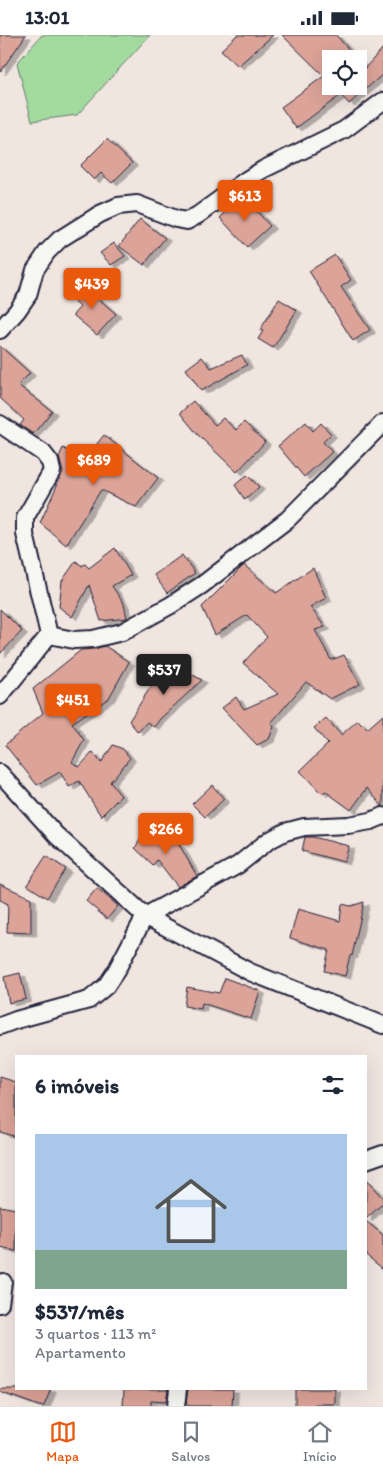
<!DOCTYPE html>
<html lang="pt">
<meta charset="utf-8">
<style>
body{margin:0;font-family:Itim,sans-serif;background:#f2f2f3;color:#1f2937;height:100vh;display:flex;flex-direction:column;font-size:19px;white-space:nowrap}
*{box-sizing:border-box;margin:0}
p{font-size:16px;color:#747a83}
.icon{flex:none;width:28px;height:28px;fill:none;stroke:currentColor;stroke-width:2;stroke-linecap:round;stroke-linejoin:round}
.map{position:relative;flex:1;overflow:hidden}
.sheet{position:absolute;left:15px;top:1020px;width:352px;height:335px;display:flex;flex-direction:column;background:#fff;border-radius:0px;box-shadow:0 5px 20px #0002}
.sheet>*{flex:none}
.fabs{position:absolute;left:322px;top:15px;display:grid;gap:10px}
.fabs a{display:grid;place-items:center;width:45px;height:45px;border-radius:0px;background:#fff;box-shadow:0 5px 20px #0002;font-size:25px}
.price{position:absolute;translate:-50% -42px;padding:0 11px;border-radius:5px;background:#ea580c;color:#fff;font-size:16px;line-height:32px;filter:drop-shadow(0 1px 2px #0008)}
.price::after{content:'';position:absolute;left:50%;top:30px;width:15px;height:11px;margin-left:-8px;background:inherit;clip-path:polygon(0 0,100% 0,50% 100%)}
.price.active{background:#222;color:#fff}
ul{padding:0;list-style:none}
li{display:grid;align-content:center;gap:10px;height:265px;padding:0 20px}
li span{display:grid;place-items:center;height:155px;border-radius:0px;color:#555}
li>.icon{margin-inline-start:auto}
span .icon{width:90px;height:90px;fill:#fffc;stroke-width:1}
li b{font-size:21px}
h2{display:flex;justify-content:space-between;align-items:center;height:60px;padding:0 20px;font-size:21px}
.status{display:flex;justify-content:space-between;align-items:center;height:35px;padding:0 25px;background:#fff;direction:ltr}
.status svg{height:14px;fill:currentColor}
.dock{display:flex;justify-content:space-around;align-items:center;height:70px;border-top:1px solid #e0e1e3;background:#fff;font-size:14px;color:#747a83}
.dock a{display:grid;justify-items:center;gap:2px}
.dock .active{color:#ea580c}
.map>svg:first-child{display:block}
</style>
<div class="status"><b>13:01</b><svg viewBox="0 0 49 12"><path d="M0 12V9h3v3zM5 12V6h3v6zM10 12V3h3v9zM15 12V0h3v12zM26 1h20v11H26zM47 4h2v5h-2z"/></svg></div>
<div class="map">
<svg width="383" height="1371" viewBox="0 0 383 1371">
<defs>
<filter id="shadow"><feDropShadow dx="5.5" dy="3" stdDeviation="0" flood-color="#0004"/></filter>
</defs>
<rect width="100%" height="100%" fill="#f1e5e0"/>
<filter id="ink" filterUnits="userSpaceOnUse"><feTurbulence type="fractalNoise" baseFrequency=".02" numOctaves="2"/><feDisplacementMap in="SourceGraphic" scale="10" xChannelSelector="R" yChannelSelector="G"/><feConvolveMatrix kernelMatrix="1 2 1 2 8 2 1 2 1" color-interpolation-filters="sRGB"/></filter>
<g filter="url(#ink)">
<path fill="#a3db9f" stroke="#627e6d" d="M42,0H150L77,80L32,86L17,28Z"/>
<path fill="#dca398" stroke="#22223b" filter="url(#shadow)" d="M0,0H26L0,37Z
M237,0H273L238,31L221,15Z
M282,0H336L357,24H331V51H359V26L365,33L383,13V39L349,69L341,60L296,93L281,72L324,41Z
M107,104L132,128L112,148L101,138L94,145L80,131Z
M243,161L270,191L247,212L220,183Z
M140,184L165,203L144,230L119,211Z
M114,208L125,221L111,230L100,218Z
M335,220L351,245L341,252L370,295L353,306L309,236Z
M82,249L116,279L97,300L73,280L80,272L70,263Z
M279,264L297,275L273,313L258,304L263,296L260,295Z
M0,311L30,338L18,350L52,376L33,399L20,390L24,385L0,363Z
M242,320L247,330L201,356L186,334L202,322L211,333Z
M193,366L215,390L223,383L236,395L244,387L265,407L237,437L198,400L180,378Z
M306,387L313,396L321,388L331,399L323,407L332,417L304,442L278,411Z
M104,400L158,443L136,472L101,455L66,510L40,488L63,437L59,422L63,413L84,425Z
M247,440L259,452L245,465L235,450Z
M115,513L131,540L112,551L124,569L127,583L101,586L89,550L72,582L59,572L62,546L76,526L82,531L85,529L89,533Z
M182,520L195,538L167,558L154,540Z
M244,530L276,558L313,533L326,563L310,572L325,592L315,595L331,625L344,620L360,649L330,664L306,647L271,688L274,692L269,704L257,710L222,673L236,662L244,674L278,659L243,628L267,602L247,580L215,600L202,572Z
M0,574L22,596L0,619Z
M105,611L129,627L109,663L72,688L84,705L72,727L79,732L93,717L101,728L113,710L123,714L130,723L110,747L121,761L101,781L79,746L69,752L60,737L37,750L5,710L43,678L33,654L81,615L94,614Z
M171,628L202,645L160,684L154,692L147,687L138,697L129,686L153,648Z
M383,680V771H382L367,753L351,775L325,756L322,759L300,736L328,709L314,693L326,683L341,700L358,685L367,694Z
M212,750L224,764L205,782L192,769Z
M150,789L180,811L197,841L178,852L157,825L153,830L135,813Z
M305,802H313L349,811L344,827L302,816Z
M46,821L66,834L47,863L27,850Z
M0,849L31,863V898L7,897L8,869L0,865Z
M97,853L118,871L107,884L86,866Z
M364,867L352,921L350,920L345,941L324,936L329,915L290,903L298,874L340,886L342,869L351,871Z
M20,938L26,964L9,968L4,942Z
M225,943L260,956L251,984L202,968L201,974L184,971L187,952L219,958Z
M0,1042L16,1047V1102L0,1097Z
M366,1145L383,1163V1168L366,1184Z
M0,1171L16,1174V1216L0,1213Z
M366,1186L383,1200V1234L366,1220Z
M0,1354H51L44,1371H39L0,1357Z
M124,1354H168L166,1367L151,1366V1371H123Z
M188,1354H233L232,1371H188V1370L186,1369Z
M295,1354H335V1369H315V1371H295Z"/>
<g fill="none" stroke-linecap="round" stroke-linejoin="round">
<g stroke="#22223b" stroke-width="20">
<path id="street" d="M0,295L17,276L28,260L35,235L47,217L60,204L100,179L118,171L137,169L176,184L187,186L198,180L246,145L264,134L344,95L383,66
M0,389L43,418L50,427L52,436L25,483V499L49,600
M49,600L74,605L93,604L122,597L171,570L202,550L288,484L383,388
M0,661L49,600
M0,738L56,800L145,881L250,937L383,990
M0,991L16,985L89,965L106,951L116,936L145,881L238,830L268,806L285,797L304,792L348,790L371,786L383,781
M366,1125L383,1119
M0,1269L3,1247
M176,1371L178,1354"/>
</g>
<use href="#street" stroke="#f6f6f2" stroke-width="16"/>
</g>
</g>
</svg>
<div class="fabs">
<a><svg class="icon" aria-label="locate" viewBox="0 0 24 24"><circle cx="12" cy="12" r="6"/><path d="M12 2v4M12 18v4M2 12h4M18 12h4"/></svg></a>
</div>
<b class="price" style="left:245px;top:187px">$613</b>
<b class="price" style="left:92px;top:275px">$439</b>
<b class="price" style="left:94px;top:451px">$689</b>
<b class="price active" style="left:164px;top:661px">$537</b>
<b class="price" style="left:73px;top:691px">$451</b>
<b class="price" style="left:166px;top:820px">$266</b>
<section class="sheet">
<h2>6 imóveis<svg class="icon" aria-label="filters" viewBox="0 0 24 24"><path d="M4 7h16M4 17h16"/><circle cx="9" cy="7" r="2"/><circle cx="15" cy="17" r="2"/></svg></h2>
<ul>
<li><span style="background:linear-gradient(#a9c7e8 75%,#7fa58c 0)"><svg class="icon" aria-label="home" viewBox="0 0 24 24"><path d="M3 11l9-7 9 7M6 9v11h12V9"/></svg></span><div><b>$537/mês</b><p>3 quartos · 113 m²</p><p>Apartamento</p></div></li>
</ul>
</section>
</div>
<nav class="dock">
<a class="active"><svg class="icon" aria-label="map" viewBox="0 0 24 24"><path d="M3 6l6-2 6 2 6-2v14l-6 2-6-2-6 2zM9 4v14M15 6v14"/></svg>Mapa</a>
<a><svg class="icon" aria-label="saved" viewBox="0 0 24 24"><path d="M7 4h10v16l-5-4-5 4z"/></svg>Salvos</a>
<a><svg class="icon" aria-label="home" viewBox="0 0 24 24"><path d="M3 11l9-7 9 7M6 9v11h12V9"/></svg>Início</a>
</nav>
